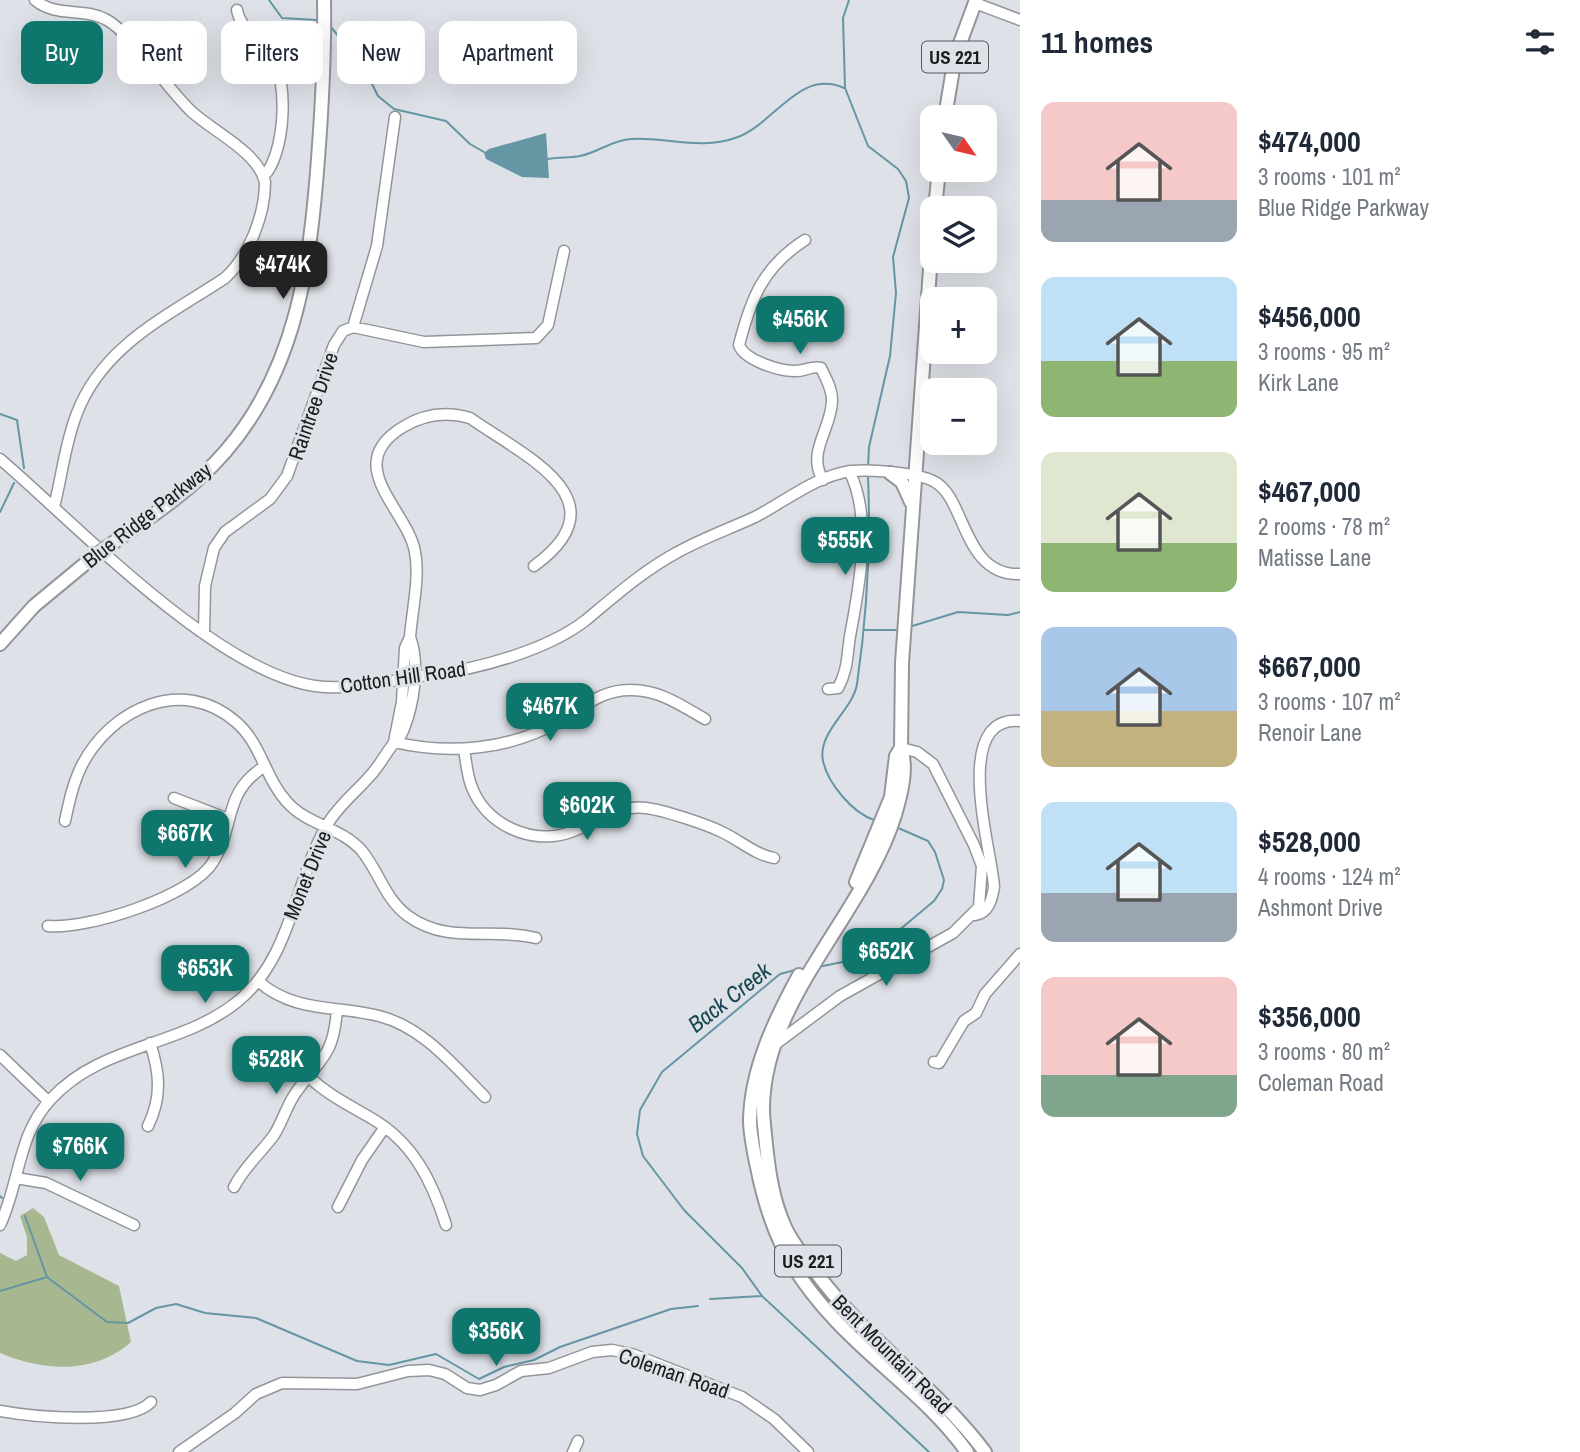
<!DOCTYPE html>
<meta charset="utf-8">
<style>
body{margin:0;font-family:"Archivo Narrow",sans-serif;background:#f2f2f3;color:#1f2937;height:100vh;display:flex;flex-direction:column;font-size:26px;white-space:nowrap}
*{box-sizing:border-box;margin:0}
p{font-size:23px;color:#747a83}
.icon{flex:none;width:38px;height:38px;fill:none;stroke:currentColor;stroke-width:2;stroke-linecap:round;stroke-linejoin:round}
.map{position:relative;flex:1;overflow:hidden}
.side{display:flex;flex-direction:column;background:#fff;width:560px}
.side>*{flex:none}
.hud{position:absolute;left:21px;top:21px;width:665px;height:63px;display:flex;gap:14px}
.needle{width:46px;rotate:124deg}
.buttons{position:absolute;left:920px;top:105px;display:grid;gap:14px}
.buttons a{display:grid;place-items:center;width:77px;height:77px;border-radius:14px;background:#fff;box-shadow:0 7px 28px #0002;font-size:35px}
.price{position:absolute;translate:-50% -60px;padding:0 16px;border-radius:14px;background:#0f766e;color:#fff;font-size:23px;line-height:46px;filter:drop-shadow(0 2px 4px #0008)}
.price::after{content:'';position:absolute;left:50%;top:42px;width:21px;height:16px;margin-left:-10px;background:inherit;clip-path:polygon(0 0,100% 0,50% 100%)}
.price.on{background:#222;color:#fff}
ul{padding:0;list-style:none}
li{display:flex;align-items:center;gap:21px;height:175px;padding:0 21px}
li span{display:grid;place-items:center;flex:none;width:196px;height:140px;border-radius:14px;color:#555}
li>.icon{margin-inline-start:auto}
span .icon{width:84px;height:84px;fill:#fffc;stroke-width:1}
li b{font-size:30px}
h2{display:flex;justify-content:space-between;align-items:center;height:84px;padding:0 21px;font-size:30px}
.tag{padding:0 24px;border-radius:14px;background:#fff;box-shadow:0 7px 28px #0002;font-size:24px;line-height:63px}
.tag.on{background:#0f766e;color:#fff}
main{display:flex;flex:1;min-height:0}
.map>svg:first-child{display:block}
</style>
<main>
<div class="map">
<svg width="1020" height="1452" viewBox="0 0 1020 1452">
<rect width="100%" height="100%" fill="#dee2e8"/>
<path fill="#a7b790" d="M33,1208L44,1217L59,1255L119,1286L131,1342C94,1375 43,1371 0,1353V1253L16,1261L27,1255V1237L20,1216Z"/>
<path fill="#6496a4" d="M546,133L549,178L522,177L486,159L484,153L489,149Z"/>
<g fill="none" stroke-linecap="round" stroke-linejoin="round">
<path stroke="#6496a4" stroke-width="2" d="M269,0L282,18L317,20
M849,0L843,18L845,88L868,146L898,169L906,181L909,198L893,257L896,293L890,356L869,447L868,467
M330,26L363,66L378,96L394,109L446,121L470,144L484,152
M548,159C559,157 570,158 580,156C599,152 612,140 631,139C668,137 701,151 738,137C775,123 800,68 844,88
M0,414L17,420L24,468
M868,476C871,547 867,615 857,684C853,710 817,732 823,761C828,784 853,813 874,820
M0,512L14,483
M909,627L958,612L1008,615L1020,612
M864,630H900
M818,967L867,957L934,901L942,889L944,880L935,852L928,841L896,827
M795,970L780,974L662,1072L640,1110L637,1134L643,1156L684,1210L742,1268L762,1296L929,1452
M0,1196L2,1198
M25,1216L47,1277
M0,1291L47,1277L107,1322L128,1323L156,1308L176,1304L205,1313L256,1318L357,1361L389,1365L436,1354L479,1379L504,1367L534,1360L560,1347L671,1309L698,1306
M710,1299L761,1296"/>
<g stroke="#92969b" stroke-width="13">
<path id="minor" d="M35,0C56,18 84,7 107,20C132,34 167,89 192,112C214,132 258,152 265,182C265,215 249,256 225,278C168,316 103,345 77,413C65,443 62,476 54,507
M975,3L1020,20
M237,10C241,31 261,39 272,56C289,82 285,154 264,176
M805,240C763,267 751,298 739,345C744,360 779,371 794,371C804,372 812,365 821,368C826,379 832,388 832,400C832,429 806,452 823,480
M353,327L424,342L536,338L548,325L564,251
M0,459C76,524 216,672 315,686C351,691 392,680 428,675C476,670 548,650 586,620C615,596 644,570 678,552C703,538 729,529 755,517C786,501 817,475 852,471C871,469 920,473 935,482C966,499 963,576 1020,574
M204,632L205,586L214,548L225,532L270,499L287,476L334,345L343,331L353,327L377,246L395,117
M828,689L838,688C848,670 847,655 850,636C859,589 873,516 849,471
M394,742L402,702L405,648L410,637C412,611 420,577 415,552C408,510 340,465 403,427C424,414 446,411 470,418C524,456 625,500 534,566
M394,742C449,755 510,750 560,721C584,707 602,689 632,690C660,690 682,706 705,719
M464,749C466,761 467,774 471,785C485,825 532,846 571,832C596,823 617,804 646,808C663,810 706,824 722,832C741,841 754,854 774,858
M174,798L228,819
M65,821C69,802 73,783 82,765C111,709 182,675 236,722C261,743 265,778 287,802C307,825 341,827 362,851C379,872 385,899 408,916C448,945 491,927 536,938
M975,915C989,913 992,899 994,887C992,851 950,715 1020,721
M48,926C87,930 193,896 213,862C236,825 222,793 265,766
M258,981C294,1013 336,1005 379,1016C423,1027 454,1066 485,1097
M777,1043L840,996L953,933L979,907L982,866L974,845L933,764L917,752L901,748
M0,1055L48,1101
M934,1062L939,1063L964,1021L976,1013L985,994L1020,954
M309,1077C328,1095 349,1105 371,1118C413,1142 432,1181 446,1225
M148,1126C162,1097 160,1073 150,1043
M16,1178L46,1183L134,1225
M234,1187C244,1167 261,1153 274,1135C283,1121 287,1104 297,1091C322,1056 333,1057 337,1010
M338,1207L362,1160L385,1127
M0,1225C20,1183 17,1135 51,1099C101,1044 181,1047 237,1002C292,958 294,882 327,825C338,806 355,793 369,777C379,767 385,754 394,743C398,738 401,737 403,731C414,704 420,664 410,637
M0,1411C32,1417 128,1426 151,1402
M179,1452L235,1413L256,1394L282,1383L357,1384L408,1371L429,1370L445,1374L467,1388L480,1390L496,1385L521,1371L549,1368L592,1352L612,1350L632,1354L742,1397L774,1419L808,1452
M573,1452L578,1441"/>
</g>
<g stroke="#92969b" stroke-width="16">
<path id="major" d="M945,117L955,57L976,0
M935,208L939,170
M933,227L902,663L901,748C908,768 901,795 895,815C864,915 764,999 763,1108C763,1120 765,1133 766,1145C769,1173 773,1201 785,1227C792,1243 804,1257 815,1271C864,1338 935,1386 985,1452
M890,473L902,482L911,502
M110,545C151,517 193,489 225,452C297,369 310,264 318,159C322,106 325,53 324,0
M0,644L34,606L92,558
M856,882L891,797L896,756L901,748
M799,975C775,1019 751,1069 750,1120C750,1135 754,1153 757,1167C770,1232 790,1272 836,1321C878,1366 931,1401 967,1452"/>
</g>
<use href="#minor" stroke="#fff" stroke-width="10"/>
<use href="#major" stroke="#fff" stroke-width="12"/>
<g stroke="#92969b" stroke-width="16" stroke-linecap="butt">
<path id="major-bridge" d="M92,558L110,545"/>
</g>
<use href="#major-bridge" stroke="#fff" stroke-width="12"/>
</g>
<g text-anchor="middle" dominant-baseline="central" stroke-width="6" stroke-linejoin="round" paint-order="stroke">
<g fill="#dee2e8" stroke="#56575b" stroke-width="2">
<rect x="922" y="41.5" width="66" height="31" rx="5"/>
<rect x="775" y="1245.5" width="66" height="31" rx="5"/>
</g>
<g font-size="19" font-weight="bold" fill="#1b1c1e">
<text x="955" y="57">US 221</text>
<text x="808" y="1261">US 221</text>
</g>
<g font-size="21" fill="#1b1c1e" stroke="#dee2e8">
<text transform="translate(313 406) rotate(-71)">Raintree Drive</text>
<text transform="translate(147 515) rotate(-38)">Blue Ridge Parkway</text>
<text transform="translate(403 677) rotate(-8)">Cotton Hill Road</text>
<text transform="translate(307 875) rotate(-68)">Monet Drive</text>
<text transform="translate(892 1354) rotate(45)">Bent Mountain Road</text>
<text transform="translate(674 1373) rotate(19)">Coleman Road</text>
</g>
<g font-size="23" font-style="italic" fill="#184651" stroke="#dee2e8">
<text transform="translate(729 997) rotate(-38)">Back Creek</text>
</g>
</g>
</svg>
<div class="buttons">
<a><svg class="needle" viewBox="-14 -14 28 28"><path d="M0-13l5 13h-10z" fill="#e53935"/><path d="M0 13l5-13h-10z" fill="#747a83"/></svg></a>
<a><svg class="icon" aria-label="layers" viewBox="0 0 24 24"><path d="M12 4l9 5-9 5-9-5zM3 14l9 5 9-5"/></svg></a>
<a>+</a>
<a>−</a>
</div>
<b class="price on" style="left:283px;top:301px">$474K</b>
<b class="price" style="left:800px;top:356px">$456K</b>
<b class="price" style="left:845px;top:577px">$555K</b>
<b class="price" style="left:550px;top:743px">$467K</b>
<b class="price" style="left:587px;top:842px">$602K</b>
<b class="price" style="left:185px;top:870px">$667K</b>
<b class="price" style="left:886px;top:988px">$652K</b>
<b class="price" style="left:205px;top:1005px">$653K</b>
<b class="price" style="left:276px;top:1096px">$528K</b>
<b class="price" style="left:80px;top:1183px">$766K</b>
<b class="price" style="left:496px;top:1368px">$356K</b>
<div class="hud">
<a class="tag on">Buy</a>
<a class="tag">Rent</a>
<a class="tag">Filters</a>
<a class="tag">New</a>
<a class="tag">Apartment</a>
</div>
</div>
<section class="side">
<h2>11 homes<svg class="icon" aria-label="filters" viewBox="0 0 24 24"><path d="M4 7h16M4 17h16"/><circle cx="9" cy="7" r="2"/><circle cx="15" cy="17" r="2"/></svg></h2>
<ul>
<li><span style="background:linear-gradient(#f6c9c9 70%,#9aa5b1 0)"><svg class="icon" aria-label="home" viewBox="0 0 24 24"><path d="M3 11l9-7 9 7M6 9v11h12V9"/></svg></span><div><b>$474,000</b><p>3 rooms · 101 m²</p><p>Blue Ridge Parkway</p></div></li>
<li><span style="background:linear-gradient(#bfe0f5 60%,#8fb573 0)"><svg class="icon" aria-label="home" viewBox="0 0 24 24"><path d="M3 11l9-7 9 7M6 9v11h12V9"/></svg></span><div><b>$456,000</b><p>3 rooms · 95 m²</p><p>Kirk Lane</p></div></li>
<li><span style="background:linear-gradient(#dfe7d0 65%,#8fb573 0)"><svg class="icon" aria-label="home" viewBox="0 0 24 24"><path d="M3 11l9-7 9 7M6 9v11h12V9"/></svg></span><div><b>$467,000</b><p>2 rooms · 78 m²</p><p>Matisse Lane</p></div></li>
<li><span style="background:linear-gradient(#a9c7e8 60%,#c2b280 0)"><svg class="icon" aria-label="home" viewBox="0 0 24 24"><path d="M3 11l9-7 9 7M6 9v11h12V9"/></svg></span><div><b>$667,000</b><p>3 rooms · 107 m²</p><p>Renoir Lane</p></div></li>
<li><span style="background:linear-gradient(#bfe0f5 65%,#9aa5b1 0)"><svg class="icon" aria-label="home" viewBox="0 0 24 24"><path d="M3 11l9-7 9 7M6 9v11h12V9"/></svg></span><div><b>$528,000</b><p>4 rooms · 124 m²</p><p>Ashmont Drive</p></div></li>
<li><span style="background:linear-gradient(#f6c9c9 70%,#7fa58c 0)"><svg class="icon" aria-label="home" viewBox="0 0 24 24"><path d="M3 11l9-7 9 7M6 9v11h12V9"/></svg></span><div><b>$356,000</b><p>3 rooms · 80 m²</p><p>Coleman Road</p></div></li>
</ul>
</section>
</main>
